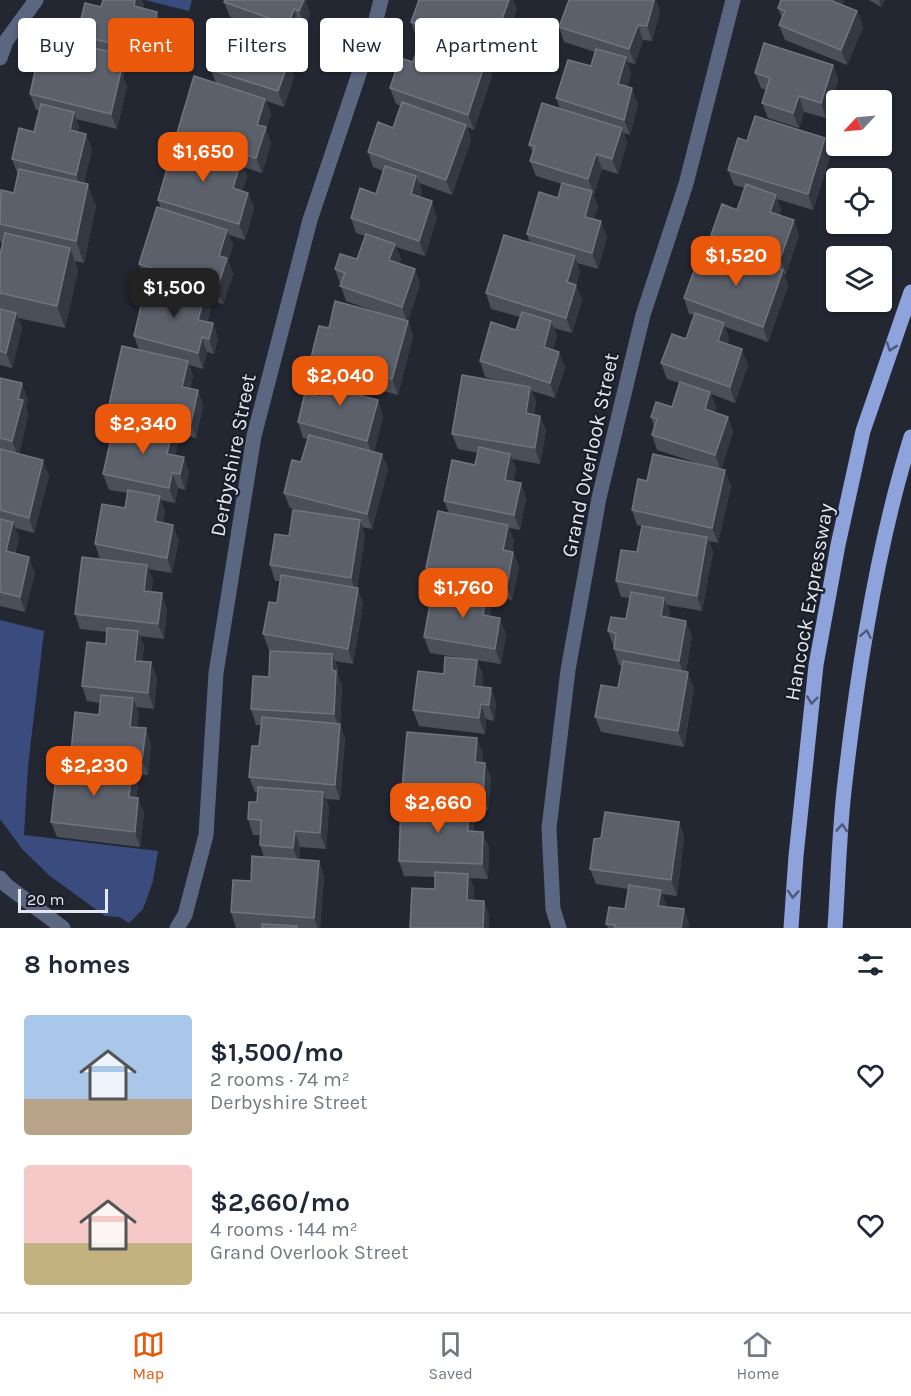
<!DOCTYPE html>
<meta charset="utf-8">
<style>
body{margin:0;font-family:Karla,sans-serif;background:#f2f2f3;color:#1f2937;height:100vh;display:flex;flex-direction:column;font-size:22px;white-space:nowrap}
*{box-sizing:border-box;margin:0}
p{font-size:20px;color:#747a83}
.icon{flex:none;width:33px;height:33px;fill:none;stroke:currentColor;stroke-width:2;stroke-linecap:round;stroke-linejoin:round}
.map{position:relative;height:928px;overflow:hidden}
.sheet{display:flex;flex-direction:column;background:#fff;flex:1}
.sheet>*{flex:none}
.hud{position:absolute;left:18px;top:18px;width:600px;height:54px;display:flex;gap:12px}
.needle{width:39px;rotate:244deg}
.tools{position:absolute;left:826px;top:90px;display:grid;gap:12px}
.tools a{display:grid;place-items:center;width:66px;height:66px;border-radius:6px;background:#fff;box-shadow:0 2px 4px #0004;font-size:30px}
.scale{position:absolute;left:18px;bottom:15px;width:90px;box-sizing:border-box;padding-left:6px;border:3px solid #e4e7ee;border-top:0;font-size:16px;line-height:21px;white-space:nowrap;color:#e4e7ee;-webkit-text-stroke:4px #191d28;paint-order:stroke}
.price{position:absolute;translate:-50% -51px;padding:0 14px;border-radius:12px;background:#ea580c;color:#fff;font-size:20px;line-height:39px;filter:drop-shadow(0 2px 3px #0008)}
.price::after{content:'';position:absolute;left:50%;top:36px;width:18px;height:14px;margin-left:-9px;background:inherit;clip-path:polygon(0 0,100% 0,50% 100%)}
.price.on{background:#222;color:#fff}
ul{padding:0;list-style:none}
li{display:flex;align-items:center;gap:18px;height:150px;padding:0 24px}
li span{display:grid;place-items:center;flex:none;width:168px;height:120px;border-radius:6px;color:#555}
li>.icon{margin-inline-start:auto}
span .icon{width:72px;height:72px;fill:#fffc;stroke-width:1}
li b{font-size:26px}
h2{display:flex;justify-content:space-between;align-items:center;height:72px;padding:0 24px;font-size:26px}
.pill{padding:0 21px;border-radius:6px;background:#fff;box-shadow:0 2px 4px #0004;font-size:21px;line-height:54px}
.pill.on{background:#ea580c;color:#fff}
.menu{display:flex;justify-content:space-around;align-items:center;height:84px;border-top:2px solid #e0e1e3;background:#fff;font-size:16px;color:#747a83}
.menu a{display:grid;justify-items:center;gap:3px}
.menu .on{color:#ea580c}
.map>svg:first-child{display:block}
</style>
<div class="map">
<svg width="911" height="928" viewBox="0 0 911 928">
<rect width="100%" height="100%" fill="#232732"/>
<path fill="#3a4c7e" d="M145,0H192L189,11Z
M0,620L44,631L28,766L24,835L158,851L153,881L143,909L129,923L119,917L105,916L50,876L23,850L0,819Z"/>
<g fill="none" stroke-linecap="round" stroke-linejoin="round">
<path stroke="#5b6681" stroke-width="15" d="M0,58L6,41L36,0
M0,878L6,885L63,928
M177,928L185,915L206,835L216,673L254,436L310,220L372,35L381,0
M559,928L553,909L549,828L568,670L599,498L643,315L686,184L733,0"/>
<path stroke="#8ea3db" stroke-width="15" d="M791,928L796,856L816,665L838,545L863,431L911,292
M835,928C838,883 839,837 844,791C857,674 876,549 911,437"/>
</g>
<path fill="#4b4f5a" d="M103,0H142L144,5L143,8L157,12L163,27L153,68L122,60L125,70L123,78L127,86L117,129L76,119L79,127L78,132L92,149L84,183L96,206L84,263L75,261L78,270L65,328L18,318L22,328L12,368L0,365V255L2,245L0,240V193H14L18,175L12,159L34,132L39,110H36L30,94L54,66L81,45L77,35L101,7Z
M305,0L310,14L305,27L299,25L294,40L287,38L289,45L284,59L294,76L284,107L266,101L271,114L266,129L271,143L262,173L243,167L247,177L242,191L248,193L254,208L245,240L229,235L233,245L228,261L233,274L223,304L207,299L211,309L207,322L213,323L218,339L214,354L207,352L203,369L189,365L193,376L190,389L198,390L203,406L196,438L175,433L178,442L175,455L189,472L185,490L178,488L175,503L161,500L165,512L163,523L179,540L172,573L148,569L153,580L151,592L167,609L164,639L140,636L144,646L142,661L157,677L154,709L136,707L139,713L137,728L151,744L148,775L134,774L138,784L136,798L144,813L140,847L57,837L51,822L75,762L71,752L99,715L100,703L87,701L82,686L106,644L107,632L80,629L75,614L100,559L95,544L125,508L128,493L109,490L103,474L128,438L131,423L115,420L109,405L139,350L134,336L160,301L164,285L145,279L139,264L161,209L158,200L180,143L177,133L216,83L211,70L245,41L250,24L230,17L224,2Z
M419,0H513L517,9L496,66L487,63L492,76L474,130L467,127L471,140L452,195L419,183L422,192L420,197L437,217L425,256L396,247L401,259L399,263L420,284L408,321L413,336L398,395L362,385L365,392L364,397L383,416L374,452L382,454L388,469L372,529L362,527L365,535L357,588L363,604L353,664L335,661L338,669V675L342,686L340,725L345,739L340,800L326,799L329,807L326,849L300,847L299,860L324,876L320,928H236L231,912L251,881L264,857L260,845L261,835H253L248,819L257,802V792H255L249,777L259,746L261,725H256L251,709L269,677L276,651L269,650L263,634L277,603L280,581H275L270,565L289,536L300,511L290,508L284,493L301,462L308,439L303,438L298,422L321,397L327,376L317,373L311,358L329,328L382,314L346,301L335,269L357,259L365,236L356,233L351,218L376,194L383,171L373,167L368,152L393,128L401,106L396,104L390,88L413,62L421,39L416,37L411,22Z
M799,0H844L842,5L857,11L863,27L847,65L785,40L779,25L782,18L778,8Z
M869,0H885L881,7Z
M660,12L652,41L643,40L635,64L627,62L631,73L627,87L638,104L630,135L624,133L627,143L618,174L602,169L594,194H593L598,207L594,219L607,237L598,269L577,263L580,272L576,285L582,300L572,333L554,328L557,336L553,350L565,367L555,398L532,391L536,402L534,414L540,416L546,431L540,464L512,459L516,469L513,482L521,483L526,499L520,530L509,528L514,541L512,552H513L519,567L512,600L489,595L492,604L490,616L506,633L501,664L430,653L424,637L453,603L455,588L432,584L426,568L449,513L444,501L475,465L478,453L458,449L452,434L503,382L485,377L480,361L516,330L520,317L491,309L486,293L530,243L527,234L558,198L562,184L536,176L530,161L533,153L529,145L560,109L556,98L591,66L595,52L564,42L559,27Z
M833,65L838,80L826,118L804,112L799,128L768,118L762,103L766,90L761,88L755,73Z
M747,141L831,154L813,210L777,199L781,210L779,215L799,235L786,274H784L788,286L768,342L725,327L729,338L727,344L748,365L735,403L711,394L716,407L714,412L728,417L733,432L721,470L731,486L718,543L709,541L713,552L702,611L667,605L670,613L669,617L692,636L686,672L694,688L684,747L601,732L595,717L618,688L622,665H619L614,649V647L608,631L626,619L630,598L621,597L616,581L637,552L642,526L637,525L632,510L647,481L706,466L657,450L652,435L654,427L651,417L672,407L679,383L667,379L661,363L686,339L694,315L689,314L684,298L708,273L717,250L711,235L737,210L745,188L734,185L728,170Z
M0,378L28,399L26,408L28,415L19,454L49,476L34,533L15,528L19,537L15,554L35,573L25,612L0,606Z
M477,660L483,676L482,687L491,688L496,703L494,721L486,719L485,734L419,726L413,710L444,674Z
M483,753L482,763H485L491,778L488,810L470,809L474,819V832L489,847L488,879L470,878L474,889L473,900L484,901L489,916V928H410L435,889V877L404,876L399,861L407,802L402,789Z
M679,822L684,837L677,896L662,894L666,905V907L684,909L689,925V928H608L606,924L625,909L628,889L596,884L590,869Z"/>
<path fill="#343843" d="M135,0H142L144,5L139,22L134,6Z
M304,0H305L310,14L305,27L299,11Z
M509,0H513L517,9L496,66L490,51Z
M654,0H656L660,12L652,41L647,26Z
M832,0H844V1L838,16Z
M879,0H885L881,7Z
M294,9L299,25L294,40L288,25Z
M857,11L863,27L847,65L841,50Z
M157,12L163,27L153,68L148,52Z
M638,25L643,40L635,64L629,49Z
M284,29L289,45L280,72L275,56Z
M120,54L125,70L123,78L127,86L117,129L111,114L116,70Z
M626,57L631,73L624,99L618,84Z
M486,60L492,76L474,130L468,115Z
M289,61L294,76L284,107L278,91Z
M833,65L838,80L826,118L821,103Z
M632,88L638,104L630,135L624,120Z
M799,96L804,112L799,128L793,113Z
M265,99L271,114L266,129L271,143L262,173L256,158L257,125Z
M74,112L79,127L75,145L70,130Z
M466,125L471,140L452,195L446,180Z
M622,128L627,143L618,174L612,159Z
M86,134L92,149L82,190L76,175Z
M825,138L831,154L813,210L808,194Z
M596,154L602,169L594,194L588,179Z
M241,161L247,177L238,204L233,188Z
M416,176L422,192L416,210L411,194Z
M88,184L96,206L84,263L76,241Z
M592,191L598,207L590,232L585,217Z
M248,193L254,208L245,240L239,224Z
M776,195L781,210L775,227L770,212Z
M432,201L437,217L425,256L419,241Z
M794,220L799,235L786,274L780,259Z
M601,221L607,237L598,269L592,253Z
M227,230L233,245L228,261L233,274L223,304L217,289L219,256Z
M395,244L401,259L395,275L389,260Z
M70,248L78,270L65,328L57,306Z
M575,256L580,272L572,297L567,282Z
M415,269L420,284L408,321L413,336L398,395L392,379L407,322L402,307Z
M783,270L788,286L768,342L763,327Z
M576,285L582,300L572,333L566,318Z
M205,294L211,309L204,335L198,320Z
M16,313L22,328L12,368L6,353Z
M551,321L557,336L549,363L544,347Z
M213,323L218,339L214,354L209,339Z
M724,323L729,338L723,356L718,341Z
M202,337L207,352L203,369L198,353Z
M742,349L748,365L735,403L730,387Z
M559,352L565,367L555,398L550,383Z
M188,361L193,376L187,402L182,387Z
M359,377L365,392L360,410L355,394Z
M22,383L28,399L26,408L28,415L18,457L12,441L18,399Z
M530,387L536,402L531,428L526,413Z
M198,390L203,406L196,438L191,423Z
M710,392L716,407L710,424L705,409Z
M378,400L383,416L373,456L367,441Z
M540,416L546,431L540,464L535,448Z
M728,417L733,432L721,471L715,455Z
M173,427L178,442L173,469L167,454Z
M382,454L388,469L372,529L367,514Z
M510,454L516,469L511,495L505,480Z
M184,457L189,472L185,490L180,474Z
M43,460L49,476L34,533L29,518Z
M725,470L731,486L718,543L712,528Z
M172,473L178,488L175,503L169,488Z
M521,483L526,499L520,530L514,515Z
M160,496L165,512L161,537L155,521Z
M360,520L365,535L356,594L351,578Z
M13,522L19,537L11,567L6,551Z
M173,525L179,540L172,573L167,558Z
M508,525L514,541L509,565L503,550Z
M707,537L713,552L702,611L697,596Z
M513,552L519,567L512,600L507,585Z
M29,557L35,573L25,612L20,597Z
M147,565L153,580L150,606L144,591Z
M358,588L363,604L353,664L348,649Z
M487,589L492,604L488,630L483,615Z
M162,593L167,609L164,639L158,624Z
M664,598L670,613L667,631L661,616Z
M500,618L506,633L501,664L495,649Z
M686,621L692,636L685,677L679,661Z
M138,631L144,646L140,676L135,661Z
M332,654L338,669V675L342,686L340,725L345,739L340,800L335,785L339,728L334,714L332,670Z
M477,660L483,676L480,701L474,686Z
M151,662L157,677L154,709L148,693Z
M688,672L694,688L684,747L678,731Z
M491,688L496,703L494,721L489,705Z
M133,698L139,713L136,742L130,727Z
M481,704L486,719L485,734L479,718Z
M146,728L151,744L148,775L142,760Z
M477,738L483,753L481,777L475,762Z
M485,763L491,778L488,810L483,795Z
M132,769L138,784L135,812L129,797Z
M323,792L329,807L326,849L320,833Z
M138,798L144,813L140,847L135,832Z
M468,804L474,819L473,847L468,831Z
M679,822L684,837L677,896L671,880Z
M295,831L300,847L299,863L293,848Z
M483,832L489,847L488,879L482,864Z
M319,861L324,876L320,928H318L314,918Z
M468,874L474,889L472,915L467,900Z
M661,890L666,905L664,921L658,906Z
M484,901L489,916V928H483Z
M684,909L689,925V928H681Z"/>
<path fill="#5b606a" stroke="#70757f" stroke-width="1.5" d="M103,0H135L134,6L157,12L148,52L77,35L85,3L101,7Z
M225,0H304L299,11L294,9L288,25L224,2Z
M419,0H509L490,51L411,22Z
M569,0H654L647,26L638,25L629,49L559,27Z
M781,0H832V1L857,11L841,50L779,25L785,11L778,8Z
M252,19L284,29L275,56L289,61L278,91L211,70L223,34L245,41Z
M421,38L486,60L468,115L390,88L400,58L413,62Z
M59,40L120,54L116,70L121,71L111,114L30,94L37,62L54,66Z
M764,43L833,65L821,103L799,96L793,113L762,103L770,78L755,73Z
M596,49L626,57L618,84L632,88L624,120L556,98L568,60L591,66Z
M194,76L265,99L257,125L266,127L256,158L177,133Z
M402,102L466,125L446,180L368,152L378,122L393,128Z
M542,103L622,128L612,159L596,154L588,179L530,161L535,146L529,145Z
M41,104L74,112L70,130L86,134L76,175L12,159L19,128L34,132Z
M755,116L825,138L808,194L728,170L738,138L747,141Z
M175,141L241,161L233,188L248,193L239,224L158,200Z
M385,166L416,176L411,194L432,201L419,241L351,218L360,188L376,194Z
M19,169L88,184L76,241L0,224L1,190L14,193Z
M562,183L592,191L585,217L601,221L592,253L527,234L539,192L558,198Z
M746,184L776,195L770,212L794,220L780,259L711,235L722,204L737,210Z
M157,207L227,230L219,256L227,258L217,289L139,264Z
M5,233L70,248L57,306L0,293V255Z
M366,234L395,244L389,260L415,269L402,307L340,286L345,273L335,269L340,254L357,259Z
M504,235L575,256L567,282L576,285L566,318L486,293Z
M718,247L783,270L763,327L684,298L695,268L708,273Z
M164,284L205,294L198,320L213,323L209,339L202,337L198,353L134,336L143,297L160,301Z
M335,301L408,321L392,379L311,358L319,326L329,328Z
M0,309L16,313L6,353L0,351Z
M522,312L551,321L544,347L559,352L550,383L480,361L491,322L516,330Z
M695,313L724,323L718,341L742,349L730,387L661,363L672,334L686,339Z
M122,346L188,361L182,387L198,390L191,423L109,405Z
M328,369L359,377L355,394L378,400L367,441L298,422L305,393L321,397Z
M462,375L530,387L526,413L540,416L535,448L452,434Z
M0,378L22,383L18,399L23,400L12,441L0,438Z
M680,382L710,392L705,409L728,417L715,455L652,435L657,419L651,417L656,402L672,407Z
M132,418L173,427L167,454L184,457L180,474L172,473L169,488L103,474L112,434L128,438Z
M309,435L382,454L367,514L284,493L292,460L301,462Z
M479,447L510,454L505,480L521,483L514,515L444,501L452,460L475,465Z
M0,449L43,460L29,518L0,510Z
M653,454L725,470L712,528L632,510L638,479L647,481Z
M128,490L160,496L155,521L173,525L167,558L95,544L102,504L125,508Z
M293,510L360,520L351,578L270,565L275,534L289,536Z
M438,511L508,525L503,550L513,552L507,585L426,568Z
M0,519L13,522L6,551L29,557L20,597L0,592Z
M642,526L707,537L697,596L616,581L621,550L637,552Z
M82,557L147,565L144,591L162,593L158,624L75,614Z
M281,575L358,588L348,649L263,634L269,602L277,603Z
M456,584L487,589L483,615L500,618L495,649L424,637L431,599L453,603Z
M631,592L664,598L661,616L686,621L679,661L614,649L616,633L608,631L611,617L626,619Z
M107,628L138,631L135,661L151,662L148,693L82,686L87,642L106,644Z
M270,651L332,654V670L336,671L334,714L251,709L253,676L269,677Z
M445,657L477,660L474,686L491,688L489,705L481,704L479,718L413,710L418,671L444,674Z
M623,661L688,672L678,731L595,717L601,685L618,688Z
M101,695L133,698L130,727L146,728L142,760L71,752L75,712L99,715Z
M262,717L340,724L335,785L249,777L252,746H259Z
M407,732L477,738L475,762L485,763L483,795L402,789Z
M58,760L132,769L129,797L138,798L135,832L51,822Z
M258,787L323,792L320,833L295,831L293,848L260,845L261,820L248,819L249,802H257Z
M401,802L468,804V831L483,832L482,864L399,861Z
M605,812L679,822L671,880L590,869L594,839L601,838Z
M252,856L319,861L314,918L231,912L233,880L251,881Z
M435,872L468,874L467,900L484,901L483,928H410L412,888L435,889Z
M629,885L661,890L658,906L684,909L681,928H615V925L606,924L609,907L625,909Z
M262,924L297,926L296,928H262Z"/>
<defs><path id="oneway-chevron" d="M-2-3.5L2.5 0L-2 3.5" fill="none" stroke-width="1.6" stroke-linecap="round" stroke-linejoin="round" transform="scale(1.5)"/></defs>
<g stroke="#4e5979">
<use href="#oneway-chevron" transform="translate(891 347) rotate(109)"/>
<use href="#oneway-chevron" transform="translate(866 634) rotate(-79)"/>
<use href="#oneway-chevron" transform="translate(812 700) rotate(96)"/>
<use href="#oneway-chevron" transform="translate(842 828) rotate(-86)"/>
<use href="#oneway-chevron" transform="translate(793 894) rotate(94)"/>
</g>
<g text-anchor="middle" dominant-baseline="central" stroke-width="4.5" stroke-linejoin="round" paint-order="stroke">
<g font-size="21" fill="#e4e7ee" stroke="#191d28">
<text transform="translate(233 455) rotate(-79)">Derbyshire Street</text>
<text transform="translate(590 455) rotate(-78)">Grand Overlook Street</text>
<text transform="translate(809 602) rotate(-80)">Hancock Expressway</text>
</g>
</g>
</svg>
<div class="tools">
<a><svg class="needle" viewBox="-14 -14 28 28"><path d="M0-13l5 13h-10z" fill="#e53935"/><path d="M0 13l5-13h-10z" fill="#747a83"/></svg></a>
<a><svg class="icon" aria-label="locate" viewBox="0 0 24 24"><circle cx="12" cy="12" r="6"/><path d="M12 2v4M12 18v4M2 12h4M18 12h4"/></svg></a>
<a><svg class="icon" aria-label="layers" viewBox="0 0 24 24"><path d="M12 4l9 5-9 5-9-5zM3 14l9 5 9-5"/></svg></a>
</div>
<div class="scale">20 m</div>
<b class="price" style="left:203px;top:183px">$1,650</b>
<b class="price" style="left:736px;top:287px">$1,520</b>
<b class="price on" style="left:174px;top:319px">$1,500</b>
<b class="price" style="left:340px;top:407px">$2,040</b>
<b class="price" style="left:143px;top:455px">$2,340</b>
<b class="price" style="left:463px;top:619px">$1,760</b>
<b class="price" style="left:94px;top:797px">$2,230</b>
<b class="price" style="left:438px;top:834px">$2,660</b>
<div class="hud">
<a class="pill">Buy</a>
<a class="pill on">Rent</a>
<a class="pill">Filters</a>
<a class="pill">New</a>
<a class="pill">Apartment</a>
</div>
</div>
<section class="sheet">
<h2>8 homes<svg class="icon" aria-label="filters" viewBox="0 0 24 24"><path d="M4 7h16M4 17h16"/><circle cx="9" cy="7" r="2"/><circle cx="15" cy="17" r="2"/></svg></h2>
<ul>
<li><span style="background:linear-gradient(#a9c7e8 70%,#b9a48a 0)"><svg class="icon" aria-label="home" viewBox="0 0 24 24"><path d="M3 11l9-7 9 7M6 9v11h12V9"/></svg></span><div><b>$1,500/mo</b><p>2 rooms · 74 m²</p><p>Derbyshire Street</p></div><svg class="icon" aria-label="heart" viewBox="0 0 24 24"><path d="M12 20l-8-8c-3-5 5-10 8-4 3-6 11-1 8 4z"/></svg></li>
<li><span style="background:linear-gradient(#f6c9c9 65%,#c2b280 0)"><svg class="icon" aria-label="home" viewBox="0 0 24 24"><path d="M3 11l9-7 9 7M6 9v11h12V9"/></svg></span><div><b>$2,660/mo</b><p>4 rooms · 144 m²</p><p>Grand Overlook Street</p></div><svg class="icon" aria-label="heart" viewBox="0 0 24 24"><path d="M12 20l-8-8c-3-5 5-10 8-4 3-6 11-1 8 4z"/></svg></li>
</ul>
</section>
<nav class="menu">
<a class="on"><svg class="icon" aria-label="map" viewBox="0 0 24 24"><path d="M3 6l6-2 6 2 6-2v14l-6 2-6-2-6 2zM9 4v14M15 6v14"/></svg>Map</a>
<a><svg class="icon" aria-label="saved" viewBox="0 0 24 24"><path d="M7 4h10v16l-5-4-5 4z"/></svg>Saved</a>
<a><svg class="icon" aria-label="home" viewBox="0 0 24 24"><path d="M3 11l9-7 9 7M6 9v11h12V9"/></svg>Home</a>
</nav>
